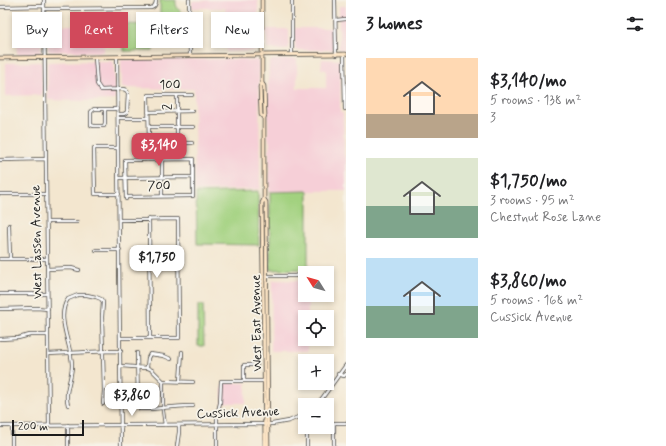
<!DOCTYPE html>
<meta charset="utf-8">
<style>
body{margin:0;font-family:Mynerve,sans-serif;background:#f6f6f6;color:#202124;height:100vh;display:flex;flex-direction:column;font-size:15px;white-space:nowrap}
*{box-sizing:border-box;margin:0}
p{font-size:13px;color:#757577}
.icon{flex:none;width:22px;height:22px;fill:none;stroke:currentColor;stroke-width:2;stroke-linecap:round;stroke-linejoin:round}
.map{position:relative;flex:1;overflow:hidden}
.details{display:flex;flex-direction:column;background:#fff;width:320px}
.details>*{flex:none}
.hud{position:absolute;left:12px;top:12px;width:274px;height:36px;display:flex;gap:8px}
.needle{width:26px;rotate:307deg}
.tools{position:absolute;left:298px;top:266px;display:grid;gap:8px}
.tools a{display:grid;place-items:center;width:36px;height:36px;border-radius:0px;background:#fff;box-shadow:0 2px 6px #0003;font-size:20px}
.scale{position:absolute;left:12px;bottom:10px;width:72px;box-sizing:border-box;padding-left:4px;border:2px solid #1c1c1c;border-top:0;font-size:11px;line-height:14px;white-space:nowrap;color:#1c1c1c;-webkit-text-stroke:3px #f7f3e8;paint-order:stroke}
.price{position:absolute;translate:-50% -34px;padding:0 9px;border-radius:8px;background:#fff;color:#222;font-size:13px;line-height:26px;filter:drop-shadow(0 1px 2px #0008)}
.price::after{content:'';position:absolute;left:50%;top:24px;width:12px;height:9px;margin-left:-6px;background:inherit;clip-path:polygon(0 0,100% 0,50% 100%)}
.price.current{background:#d1495b;color:#fff}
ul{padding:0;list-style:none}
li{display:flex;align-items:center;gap:12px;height:100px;padding:0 20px}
li span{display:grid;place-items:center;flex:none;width:112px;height:80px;border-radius:0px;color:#555}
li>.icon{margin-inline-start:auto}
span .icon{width:48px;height:48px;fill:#fffc;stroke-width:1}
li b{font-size:17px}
h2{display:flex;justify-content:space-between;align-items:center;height:48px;padding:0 20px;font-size:17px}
.pill{padding:0 14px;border-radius:0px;background:#fff;box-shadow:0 2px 6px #0003;font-size:14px;line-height:36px}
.pill.current{background:#d1495b;color:#fff}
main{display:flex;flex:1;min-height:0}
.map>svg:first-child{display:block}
</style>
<main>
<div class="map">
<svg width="346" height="446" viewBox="0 0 346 446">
<rect width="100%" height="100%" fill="#f7f3e8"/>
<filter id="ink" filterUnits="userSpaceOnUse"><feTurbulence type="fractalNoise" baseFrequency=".025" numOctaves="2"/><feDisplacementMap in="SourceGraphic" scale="8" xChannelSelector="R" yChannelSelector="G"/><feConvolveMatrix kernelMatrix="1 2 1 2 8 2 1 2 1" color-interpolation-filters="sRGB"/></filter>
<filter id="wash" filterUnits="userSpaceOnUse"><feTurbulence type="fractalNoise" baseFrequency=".012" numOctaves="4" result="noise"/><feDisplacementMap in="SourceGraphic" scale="16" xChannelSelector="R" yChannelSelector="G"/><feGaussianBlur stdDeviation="0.9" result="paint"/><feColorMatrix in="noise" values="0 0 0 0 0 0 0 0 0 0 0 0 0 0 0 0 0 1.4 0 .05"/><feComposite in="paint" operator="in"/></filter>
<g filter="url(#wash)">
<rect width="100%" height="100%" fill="#f3e6cf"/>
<path fill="#f6cfd7" d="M214,0H258V28L256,35V50L254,51L226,52L225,8H192V1Z
M339,6H346V50H341L339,48Z
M47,25H104V52H80L75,51L49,52L48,49Z
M295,28H333V50H295Z
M266,29H289V49L285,50L267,49Z
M16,31H41V53L17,54Z
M244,59L248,61L257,60L259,63L260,189L195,191L194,89L122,88L121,60Z
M297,59V88H326V70L321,69L322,59L341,60L340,112L343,113L344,156L346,157V191H308L270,192L269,185V148L270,144L268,136V89L269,65L270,62L273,60Z
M111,61L114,64L115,100L82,101L48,100L47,64L48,62Z
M40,62L42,64V95L6,96V63Z
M272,280L305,281V295H308V317H305V339H308V351H271Z
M225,383H246V403H222V385Z"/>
<path fill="#a2d17f" stroke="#5f764e" d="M160,0H176C175,7 179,10 184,15H160Z
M124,24L153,25V51H124Z
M258,191L259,245L197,244L196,193Z
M308,191V269L270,270V192Z
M198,305H203L204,346H198Z"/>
</g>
<g filter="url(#ink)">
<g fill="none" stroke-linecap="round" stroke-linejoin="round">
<g stroke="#3c3a37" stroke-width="4">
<path id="street" d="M44,0L49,425
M189,0L190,56
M292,0V55
M335,0L336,55
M0,7L44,6
M44,9L151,8C155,7 156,4 156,0
M336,20L346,19
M344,54L345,109
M95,57L97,84L101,90L123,89L126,90L128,93L127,112L124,114H118
M117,57L121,446
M177,95V143
M94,109H105V123L104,126H94L91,125V112Z
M105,109H118
M148,112L193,111
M118,118H148
M149,127H193
M149,143H192
M118,148H94L95,194H119
M0,160L46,159
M147,160L149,143L148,95H192
M162,160V196
M119,178L193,177
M0,194H46
M126,199L125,160L193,159V196L126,197
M149,219L150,338
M119,220L178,219L179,338H121
M47,222H77
M9,225L10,259
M96,250H120
M0,259H47
M47,269L71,268L79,270
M266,276H295L301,274
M0,294H47
M0,309L37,308L48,309
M0,339L18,338L30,335H48
M137,353L138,403
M48,354C72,353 97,351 121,351
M121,366L148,368L152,370L163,381V411L165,425
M147,367L148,358L150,354L164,356L171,359
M338,374L344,376L346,374
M163,381L193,382
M244,381V365H257
M180,382L182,352
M68,405C64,391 72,379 72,365C72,345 55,317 68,299L78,295H87L96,297L101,299L103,302L102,317L104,391L103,404
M316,405L323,397L346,365
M140,409C158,410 175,405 193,406
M327,423H346
M334,423V446
M68,425V446
M0,426L272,424L289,421L305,414
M12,426V446
M177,446L179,432V425
M217,446V415L220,403L221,381H264
M307,446V434L309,427"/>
</g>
<g stroke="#3c3a37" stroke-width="4.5">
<path id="secondary" d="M262,0V83L260,87L261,115L264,118
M0,58L346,54
M262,83L264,86L265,115L264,118V199L262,203L265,446
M264,199L266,202L268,446"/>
</g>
<use href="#street" stroke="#fff" stroke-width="2.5"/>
<use href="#secondary" stroke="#fde5c5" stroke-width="3"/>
</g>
</g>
<g text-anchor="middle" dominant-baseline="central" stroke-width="3.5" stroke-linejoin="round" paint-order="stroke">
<g font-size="13" fill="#1c1c1c" stroke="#f7f3e8">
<text transform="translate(170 85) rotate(-1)">100</text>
<text transform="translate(167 107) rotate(-90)">2</text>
<text transform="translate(159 186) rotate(-1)">700</text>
<text transform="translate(37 242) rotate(-91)">West Lassen Avenue</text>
<text transform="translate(257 323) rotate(-91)">West East Avenue</text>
<text transform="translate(238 413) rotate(-2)">Cussick Avenue</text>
</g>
</g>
</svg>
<div class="tools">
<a><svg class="needle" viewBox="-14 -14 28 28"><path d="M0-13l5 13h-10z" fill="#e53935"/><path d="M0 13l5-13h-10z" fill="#757577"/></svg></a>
<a><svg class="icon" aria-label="locate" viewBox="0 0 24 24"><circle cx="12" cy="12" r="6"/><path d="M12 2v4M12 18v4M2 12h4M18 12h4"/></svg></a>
<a>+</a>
<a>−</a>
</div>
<div class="scale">200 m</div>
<b class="price current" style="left:159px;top:167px">$3,140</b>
<b class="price" style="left:157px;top:279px">$1,750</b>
<b class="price" style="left:132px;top:417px">$3,860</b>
<div class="hud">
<a class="pill">Buy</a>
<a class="pill current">Rent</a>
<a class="pill">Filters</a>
<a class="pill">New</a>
</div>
</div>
<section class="details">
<h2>3 homes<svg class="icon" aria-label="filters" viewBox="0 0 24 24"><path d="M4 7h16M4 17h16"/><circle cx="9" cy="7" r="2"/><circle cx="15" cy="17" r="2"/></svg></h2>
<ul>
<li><span style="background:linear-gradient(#ffd9b3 70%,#b9a48a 0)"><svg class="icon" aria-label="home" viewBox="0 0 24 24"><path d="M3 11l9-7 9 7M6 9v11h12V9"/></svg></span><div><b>$3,140/mo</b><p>5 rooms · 138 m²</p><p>3</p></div></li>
<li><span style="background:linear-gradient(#dfe7d0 60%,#7fa58c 0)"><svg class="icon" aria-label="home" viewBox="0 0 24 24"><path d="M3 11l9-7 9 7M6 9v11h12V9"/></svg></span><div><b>$1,750/mo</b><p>3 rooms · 95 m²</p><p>Chestnut Rose Lane</p></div></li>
<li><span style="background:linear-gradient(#bfe0f5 60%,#7fa58c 0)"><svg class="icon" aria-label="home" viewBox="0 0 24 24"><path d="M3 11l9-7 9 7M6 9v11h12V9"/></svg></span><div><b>$3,860/mo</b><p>5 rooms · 168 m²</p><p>Cussick Avenue</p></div></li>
</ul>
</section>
</main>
